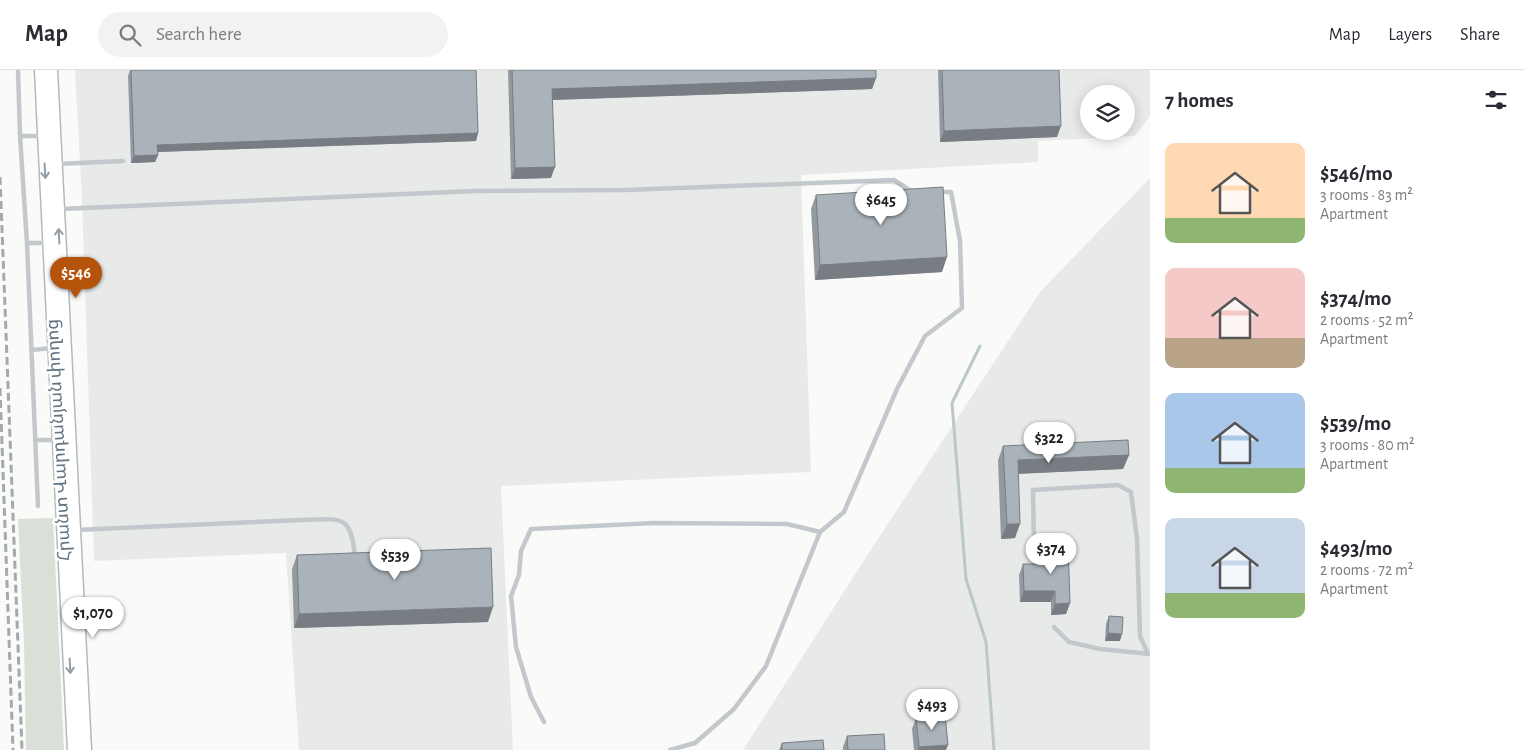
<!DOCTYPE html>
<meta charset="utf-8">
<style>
body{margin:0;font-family:"Alegreya Sans","Noto Sans Armenian",sans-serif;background:#f2f2f3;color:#2b2b33;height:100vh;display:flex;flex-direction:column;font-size:19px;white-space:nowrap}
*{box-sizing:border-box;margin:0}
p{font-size:16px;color:#7c7c81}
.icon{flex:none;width:28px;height:28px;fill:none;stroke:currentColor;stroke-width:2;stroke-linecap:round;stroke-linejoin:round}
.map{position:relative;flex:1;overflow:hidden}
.sheet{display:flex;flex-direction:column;background:#fff;width:375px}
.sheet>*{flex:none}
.fabs{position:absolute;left:1080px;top:15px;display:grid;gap:10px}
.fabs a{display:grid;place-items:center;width:55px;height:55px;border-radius:50%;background:#fff;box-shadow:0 2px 12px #0003;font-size:25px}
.price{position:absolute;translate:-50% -42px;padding:0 11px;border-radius:18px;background:#fff;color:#222;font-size:16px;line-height:32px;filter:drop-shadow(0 1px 2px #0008)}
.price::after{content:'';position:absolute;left:50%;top:30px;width:15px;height:11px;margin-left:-8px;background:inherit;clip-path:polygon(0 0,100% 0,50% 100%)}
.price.active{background:#b45309;color:#fff}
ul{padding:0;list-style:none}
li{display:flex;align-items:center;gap:15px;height:125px;padding:0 15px}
li span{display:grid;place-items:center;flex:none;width:140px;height:100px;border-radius:10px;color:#555}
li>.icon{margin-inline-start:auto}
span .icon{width:60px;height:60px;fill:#fffc;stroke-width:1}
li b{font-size:21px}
h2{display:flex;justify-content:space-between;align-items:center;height:60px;padding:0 15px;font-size:21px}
header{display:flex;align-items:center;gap:30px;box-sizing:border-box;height:70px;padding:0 25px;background:#fff;border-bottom:1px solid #e1e1e2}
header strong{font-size:24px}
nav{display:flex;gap:28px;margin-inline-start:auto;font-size:18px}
.search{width:350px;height:45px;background:#f2f2f3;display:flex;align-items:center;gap:12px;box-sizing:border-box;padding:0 18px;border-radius:28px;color:#7c7c81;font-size:19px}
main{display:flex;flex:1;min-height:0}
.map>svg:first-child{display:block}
</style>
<header>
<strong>Map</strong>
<div class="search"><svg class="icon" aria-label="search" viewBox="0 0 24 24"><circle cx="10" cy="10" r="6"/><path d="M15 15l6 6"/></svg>Search here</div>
<nav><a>Map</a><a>Layers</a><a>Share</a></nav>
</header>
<main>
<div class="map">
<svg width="1150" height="680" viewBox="0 0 1150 680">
<rect width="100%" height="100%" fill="#fafaf8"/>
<path fill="#e8e9e9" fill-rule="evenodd" d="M75,0H1150V46L1135,66L1038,71V92L801,105L811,402L501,416L513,680H299L286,483L94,491L82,128ZM1089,24H1126V61H1089Z
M1150,108V680H743L868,484L1041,221Z"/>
<path fill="#dadfd7" d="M53,448L64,680H26L24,573L18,449Z"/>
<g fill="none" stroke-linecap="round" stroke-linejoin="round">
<path stroke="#bbc7cb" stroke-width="3" d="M980,276L952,333L966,509L986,572L994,680"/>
<g stroke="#b3babf" stroke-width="15">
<path id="secondary" d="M41,0L74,680
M51,0L85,680"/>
</g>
<path stroke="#c3c8cc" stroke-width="4.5" d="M18,0L20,66L27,173L38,436
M20,66H43
M57,94L123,91
M60,139L475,121L625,120L894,110L911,121
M27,173H47
M31,280L53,278
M35,370H57
M75,460L302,450C341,449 351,443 355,487
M1034,476L1033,420L1118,415L1131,422L1137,469L1140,566L1148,584
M1054,557L1069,572L1100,579L1150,584
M544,652L531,627L516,577L511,526L519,505L521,481L531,459L654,453L787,454L820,462
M670,680L695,673L734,639L766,596L820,462L844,442L897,319L925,266L962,238L960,171L951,122H939"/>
<use href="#secondary" stroke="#fff" stroke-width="12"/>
<path stroke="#a2aab0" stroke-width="3" stroke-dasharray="8 4" stroke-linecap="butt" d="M0,107L22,680
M0,318L13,680"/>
</g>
<path fill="#929a9f" d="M130,0H476L478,63L476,71L158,82V85L155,92L131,93L128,6Z
M508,0H876V8L872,19L553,30L551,108L511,109Z
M938,0H1059L1057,67L940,72Z
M816,125L942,202L815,210L811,139Z
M1003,376L1129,385L1123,399L1018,404L1015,468L1001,469L998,390Z
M1054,473L1070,533L1066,544L1051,545V532H1020L1019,505L1023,494H1050V484Z
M297,485L488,552L294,558L292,499Z
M1109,546L1120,571H1105L1106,554Z
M916,648L946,680H914L912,659Z
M847,666L885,680H843V677Z
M782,673L824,680H779Z"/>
<path fill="#777d82" d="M876,8L872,19L548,30L552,19Z
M1061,56L1057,67L940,72L944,61Z
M478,63L476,71L155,82L157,75Z
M158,85L155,92L131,93L134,86Z
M555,97L551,108L511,109L515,98Z
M947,187L942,202L815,210L820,195Z
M1129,385L1123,399L1012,404L1018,390Z
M1007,454H1020L1015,468L1001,469Z
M1024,521H1055L1051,532H1020Z
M1070,533L1066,544L1051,545L1055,534Z
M493,537L488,552L294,558L299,544Z
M1108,563L1122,564L1120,571H1105Z
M948,675L946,680H918L919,677Z"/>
<path fill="#aab3b9" stroke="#777d82" d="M131,0H476L478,63L157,75L158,85L134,86Z
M512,0H876V8L552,19L555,97L515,98Z
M942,0H1059L1061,56L944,61Z
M943,117L947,187L820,195L816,125Z
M1128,370L1129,385L1018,390L1020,454H1007L1003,376Z
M1054,473H1068L1070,533L1055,534V521H1024L1023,494H1054Z
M491,478L493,537L299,544L297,485Z
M1109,546L1123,547L1122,564L1108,563Z
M945,645L948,675L919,677L916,648Z
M884,664L885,680H848L847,666Z
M823,670L824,680H782V673Z"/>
<defs><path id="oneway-shaft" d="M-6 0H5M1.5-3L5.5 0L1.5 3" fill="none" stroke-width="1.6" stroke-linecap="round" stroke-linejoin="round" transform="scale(1.25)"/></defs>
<g stroke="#939fa8">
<use href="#oneway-shaft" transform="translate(45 101) rotate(87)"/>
<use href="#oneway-shaft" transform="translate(59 166) rotate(-93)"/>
<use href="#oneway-shaft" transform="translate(70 596) rotate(87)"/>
</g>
<g text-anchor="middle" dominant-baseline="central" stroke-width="5" stroke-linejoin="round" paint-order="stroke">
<g font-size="18" fill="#657683" stroke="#fff">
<text transform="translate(59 370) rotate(-93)">Հրանտ Վարդանյան փողոց</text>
</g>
</g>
</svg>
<div class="fabs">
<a><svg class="icon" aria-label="layers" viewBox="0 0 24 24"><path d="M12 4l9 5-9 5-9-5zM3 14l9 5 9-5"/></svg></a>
</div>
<b class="price" style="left:881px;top:156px">$645</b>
<b class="price active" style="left:76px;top:229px">$546</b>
<b class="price" style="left:1049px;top:394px">$322</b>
<b class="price" style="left:1051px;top:505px">$374</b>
<b class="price" style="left:395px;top:511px">$539</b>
<b class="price" style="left:93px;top:569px">$1,070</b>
<b class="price" style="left:932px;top:661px">$493</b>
</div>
<section class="sheet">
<h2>7 homes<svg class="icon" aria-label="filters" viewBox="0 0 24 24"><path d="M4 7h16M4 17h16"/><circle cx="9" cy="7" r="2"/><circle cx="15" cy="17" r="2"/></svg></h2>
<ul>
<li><span style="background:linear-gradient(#ffd9b3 75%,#8fb573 0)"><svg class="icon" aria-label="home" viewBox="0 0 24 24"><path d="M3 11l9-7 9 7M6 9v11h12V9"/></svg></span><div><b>$546/mo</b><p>3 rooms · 83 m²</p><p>Apartment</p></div></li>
<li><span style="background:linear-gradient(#f6c9c9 70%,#b9a48a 0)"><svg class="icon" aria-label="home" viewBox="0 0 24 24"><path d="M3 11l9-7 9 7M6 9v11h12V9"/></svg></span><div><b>$374/mo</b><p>2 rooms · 52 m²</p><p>Apartment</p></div></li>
<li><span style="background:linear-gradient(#a9c7e8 75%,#8fb573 0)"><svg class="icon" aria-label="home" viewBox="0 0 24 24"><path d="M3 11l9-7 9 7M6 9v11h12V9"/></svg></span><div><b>$539/mo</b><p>3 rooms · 80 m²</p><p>Apartment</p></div></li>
<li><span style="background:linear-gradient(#c9d6e8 75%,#8fb573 0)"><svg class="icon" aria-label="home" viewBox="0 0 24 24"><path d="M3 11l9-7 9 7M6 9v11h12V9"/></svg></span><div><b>$493/mo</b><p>2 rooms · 72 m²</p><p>Apartment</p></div></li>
</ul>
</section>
</main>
